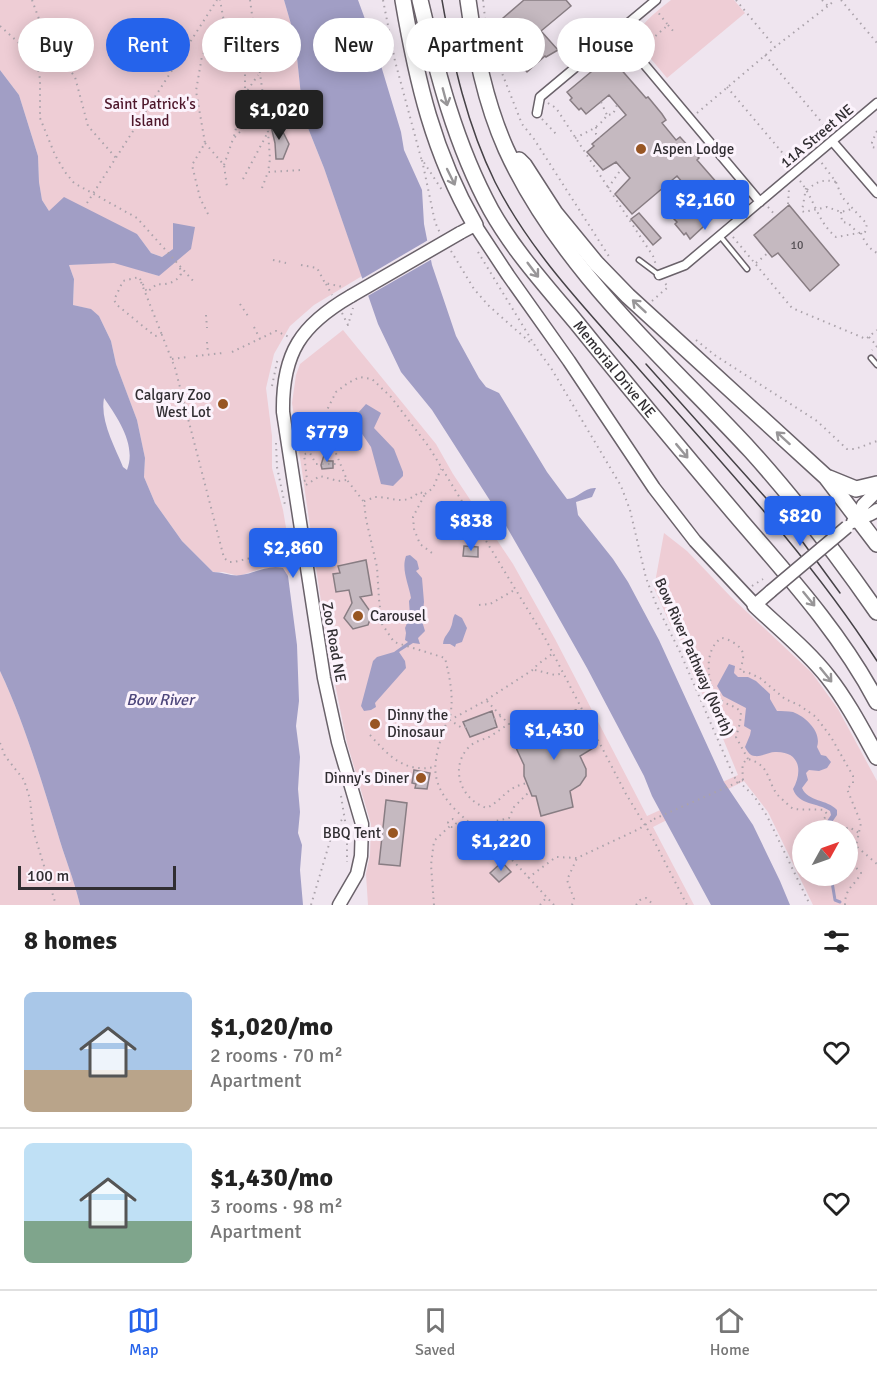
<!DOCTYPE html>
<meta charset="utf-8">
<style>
body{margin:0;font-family:Signika,sans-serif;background:#f6f6f6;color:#222;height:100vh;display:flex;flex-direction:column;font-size:22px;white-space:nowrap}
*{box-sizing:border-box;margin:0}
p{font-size:20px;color:#767676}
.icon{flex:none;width:33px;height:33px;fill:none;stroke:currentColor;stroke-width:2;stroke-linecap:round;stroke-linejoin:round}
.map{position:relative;height:905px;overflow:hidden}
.sheet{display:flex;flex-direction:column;background:#fff;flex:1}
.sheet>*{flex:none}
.banner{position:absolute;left:18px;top:18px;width:842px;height:54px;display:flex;gap:12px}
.needle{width:39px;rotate:50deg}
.tools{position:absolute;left:792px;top:820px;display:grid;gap:12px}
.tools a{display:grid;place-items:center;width:66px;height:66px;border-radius:50%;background:#fff;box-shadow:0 3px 15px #0003;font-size:30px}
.scale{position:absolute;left:18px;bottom:15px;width:158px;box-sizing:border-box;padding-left:6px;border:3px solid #312e32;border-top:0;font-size:16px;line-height:21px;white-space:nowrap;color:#312e32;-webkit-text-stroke:4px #fcf3fc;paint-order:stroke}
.price{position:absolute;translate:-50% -51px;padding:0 14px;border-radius:6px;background:#2563eb;color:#fff;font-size:20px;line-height:39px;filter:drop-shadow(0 2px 3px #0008)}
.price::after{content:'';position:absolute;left:50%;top:36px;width:18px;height:14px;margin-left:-9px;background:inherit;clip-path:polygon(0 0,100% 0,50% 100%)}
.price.on{background:#222;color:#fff}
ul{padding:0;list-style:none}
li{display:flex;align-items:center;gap:18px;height:150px;padding:0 24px}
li+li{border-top:2px solid #e0e0e0}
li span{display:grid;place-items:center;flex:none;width:168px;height:120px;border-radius:9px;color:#555}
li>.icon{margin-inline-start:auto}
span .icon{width:72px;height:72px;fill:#fffc;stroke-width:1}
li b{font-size:26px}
h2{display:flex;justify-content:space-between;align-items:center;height:72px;padding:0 24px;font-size:26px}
.tag{padding:0 21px;border-radius:27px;background:#fff;box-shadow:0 3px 15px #0003;font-size:21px;line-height:54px}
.tag.on{background:#2563eb;color:#fff}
.dock{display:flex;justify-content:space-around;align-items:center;height:84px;border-top:2px solid #e0e0e0;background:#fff;font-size:16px;color:#767676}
.dock a{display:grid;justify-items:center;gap:3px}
.dock .on{color:#2563eb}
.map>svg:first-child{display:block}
</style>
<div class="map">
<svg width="877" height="905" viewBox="0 0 877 905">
<rect width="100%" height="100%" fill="#efe5ef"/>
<path fill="#eecdd5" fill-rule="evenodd" d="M0,0H284L295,38L301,96L308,128L324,168L362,276L314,305L290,326L274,354L266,388L272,436V468L283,510L292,563L288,576L283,568H263L239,576L223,572H213L182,541L155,503L144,477L145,458L137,420L116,364L111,341L99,316L90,309L73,305L74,279L69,265L114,262L159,276L173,249L162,257L151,253L137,234L49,211L42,200L39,182L38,156L19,95L0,70Z
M671,0H734L745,13L667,78L636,41C636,26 660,9 671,0Z
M343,330L436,444L453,474L513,564L555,639L647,816L738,775L717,724L692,673L690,668L694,660C683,653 681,637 674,626H671L654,588L664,533L687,551L731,597L812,673L838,709L877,781V905H813L768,812L744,781L653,827L694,905H368L366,874L370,855L371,824L347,743L328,649L292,403L296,375L300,364ZM802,831H848V876H802Z
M0,671C24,722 40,776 57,831C64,856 74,879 80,905H0Z"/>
<path fill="#a19ec5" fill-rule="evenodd" d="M284,0H358L376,49L401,132L404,150L422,190L424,224L432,265L456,336L479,378L486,387L499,393L547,472L567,499C578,499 584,487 596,488L592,497L576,502L578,515L613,559L628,582L659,640L724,782L753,825L780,881L790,905H711L652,796L644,776L587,668L539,583L505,524L432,410L401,372L378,324L324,168L308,128L301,96L295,38Z
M0,70L19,95L38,156L39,182L42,200L49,211L64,197L137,234L151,253L162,257L173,249V223L195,227L191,249L159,276L114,263L69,265L74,279L73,305L91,309L99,316L111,341L116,364L137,420L145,458L144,477L155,503L182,541L213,572C222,572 233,577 241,575C256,573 266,565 283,568L288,576L297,645L299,701L296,726L300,757L298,789L300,812L298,833L302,845L300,870L303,905H80C74,879 64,856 57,831C40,776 24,722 0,671ZM104,398C117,417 137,445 127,470L123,467C114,445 100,421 104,398Z
M366,404L381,413L374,428L394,449L403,472V476L393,486L381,484L371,447L356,425L357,414Z
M410,555L417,561L419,569L416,571L422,578L424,602L422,621L425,631L418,638L420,644L413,643L399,652L405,661L406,668L375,703L376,707L371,710L364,711L361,706L373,661L377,657L394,652L408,642L405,640L406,633L405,628L410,616L409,601L411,598C409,585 401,570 406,556Z
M455,614L462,618L467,628L462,642L456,644L455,647L450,644H443C444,635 448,635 451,627C453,623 452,619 455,614Z
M729,664L735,666L734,673L738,677H748L756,681L770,694V699L777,711C782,711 788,711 793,712C806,717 822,732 817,747L821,755L826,756L831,762L827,768L819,771L809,770L806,773L808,780L802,788C808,802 827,799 837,810V815L830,825L825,824L831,815L830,811C817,802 799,806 793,789C803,771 800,751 775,752C769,752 761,757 755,756C750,756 747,751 745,747L750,735L751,730L744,726L746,708L723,696L717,686Z"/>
<path fill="#efe5ef" d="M430,239L434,258L366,297L360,280Z"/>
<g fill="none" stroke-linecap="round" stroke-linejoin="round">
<path stroke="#a19ec5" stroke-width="3" d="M827,824L828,831
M837,876L832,882L835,900L840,902"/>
</g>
<path fill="#c5b9c0" stroke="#887d83" stroke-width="1.5" d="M524,0H566L571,6L541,31L558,50L546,57L545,56L527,72L503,43L500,45L488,31Z
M610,59L616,67L618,66L646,98L648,97L662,114L666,120L662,123L676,140L680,137L699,158L697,160L725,192L723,194L730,202L690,239L686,233L684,235L675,224L677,222L672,217L695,197L677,176L632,214L615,194L630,178L616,162L603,170L587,152L594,146L592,144L626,115L609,95L586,114L581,108L579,110L570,100L572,98L567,92L597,67L598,69Z
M270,122H278L289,144L283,159H276L275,143Z
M789,205L839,265L810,291L778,253L772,257L754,235Z
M639,213L661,238L653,245L631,219Z
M325,452L328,461H333V468L322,469L321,465Z
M464,546L478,547V557L463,556Z
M366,560L372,595L360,597L372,614L368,625L353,629L344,618L352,603L349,590L336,592L333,574L340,573L338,566Z
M576,710L595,747L580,756L586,769V776L580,785L570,791L573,807L541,816L536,796H532L524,776V765L511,737L539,723L540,726L561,721L559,716Z
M492,711L497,727L470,737L463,722Z
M414,770L430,773L427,789L415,788L416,784L412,783Z
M386,800L407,803L400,866L379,864Z
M502,862L511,872L499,882L490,873Z"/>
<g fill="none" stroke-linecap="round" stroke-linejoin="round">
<g stroke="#6a626a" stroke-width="7">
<path id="lane" d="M720,236L747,269
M639,260L659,275
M871,358L877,365"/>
</g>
<g stroke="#6a626a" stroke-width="11">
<path id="street" d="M618,33L760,202
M537,113L540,97L656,0
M832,141L877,193
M659,275L685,265L877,103"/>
</g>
<g stroke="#6a626a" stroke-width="15">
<path id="secondary" d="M460,233L475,225L508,275L569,361L654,488L695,541L755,605L771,591
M857,518L863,505L877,491
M853,522C860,516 870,517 877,510
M339,905L357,874L361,856L362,824L338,742L324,678L283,412C282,353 301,325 351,296"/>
</g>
<g stroke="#6a626a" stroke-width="18">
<g id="highway">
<path d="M403,0C417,82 433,152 475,225"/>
<path id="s1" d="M420,0C437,72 455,144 491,210C514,251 546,286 576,322C630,389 685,455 741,521C791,579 841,634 877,702"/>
<path d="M468,0C475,51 485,102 506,149C560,268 664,357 751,451C797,502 838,556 877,612"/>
<path d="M519,160L524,165L555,213L596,263L628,296L826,477L877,544"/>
<path d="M829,478L856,489L877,484"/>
<path d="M755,605C779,628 807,650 828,677C847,701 862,730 877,757"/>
</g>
</g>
<path stroke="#aba3ab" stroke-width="2" stroke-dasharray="1.5 4.5" stroke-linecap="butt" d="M32,0L46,38L75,77L88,126L116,158
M250,0L268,132L270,159L268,172L302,170
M383,0L395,61L421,158L442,190
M483,0L485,18
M736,0L775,47L828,6
M822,0L828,6L835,0
M841,0L877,43
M668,25L674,32
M0,26L29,52L37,63L40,79V118L55,155L65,172L74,183L137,218L195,283
M487,35L522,124L534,139L610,258
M642,48L668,25L657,11
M765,55L829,131
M727,87L791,163
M245,94V74L258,61
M601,102L607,115
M548,103L556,108L653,256L656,265
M697,113L775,47
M542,119L557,135
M596,127V134L600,138
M877,131L872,142V147L877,148
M234,136L245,94L258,75
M575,138C587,132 600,127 607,115L613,114L617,105
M205,143L224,165L227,187
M422,160L435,222L440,233
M224,165L233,139L264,107
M243,179L268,132
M800,181C814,198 818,223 836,237L865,232L867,224L842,197L836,182L821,162
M262,188L268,172
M608,188L622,168
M806,188L802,211L804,212L827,207L841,212L852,209
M662,189C667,196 670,201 679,198L683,191V183
M807,190C817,181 824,179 836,182
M679,198L686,204
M87,203L217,0
M788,204L789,189
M768,207L776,216
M841,212L842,222L848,223L858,233
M208,214L200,198L192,165L205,143L196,91L202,56L224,22L220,0
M861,233C864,241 869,249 877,253
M733,237L792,308L866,339L877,330
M451,251L474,289L488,305L533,345
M478,252L537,349L551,368L621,486L630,510L646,578L656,604L680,652L734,777L754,796L767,816L810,905
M273,260L286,263
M756,263L769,252
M301,265L317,268L325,283L343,287
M180,268L181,274C176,283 166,285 157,284L147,292L139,277L123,281L114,300L117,305L155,336L162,335L175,368L224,558L229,562H234L293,548
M141,282L162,335
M326,284L332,295
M652,301L668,287L665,283
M240,304L248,316
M342,313L348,325L353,308
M206,315L207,328
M254,327L260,339
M869,337L877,346L872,350
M696,340L716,356L817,421L847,449H855L877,441
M207,342L208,354
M232,352L276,331L289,337
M196,356L223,353
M172,359L188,357
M272,386L278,357
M276,443L277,467L285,505
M304,481L307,480L304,454L310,453L316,464H340
M306,485L320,476L338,481L347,480
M425,494L433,488L441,469
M364,501C365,501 373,498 374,497C391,496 404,507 419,492L425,494L413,517L414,529L420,544L432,553
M752,586L763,579
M479,605L490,604L516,589
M535,670L555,675L564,673
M487,701L501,716
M494,719L501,716L509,724C502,728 496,733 489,737C482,740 473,742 468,748C449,769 462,801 487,808C505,798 505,788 527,783
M466,727L462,728L450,720L483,702L534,669L537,665L552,654
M370,735C389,756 404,773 435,767
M0,743L5,756L24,780L30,799L33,830L56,905
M748,759L736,737L740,723L741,712C735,705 727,706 720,699C706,686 703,648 722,638C729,639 742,646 743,654C744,659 741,666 740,671L749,673L760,678L785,699L799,705L816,717L831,737L853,776V783L847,789L861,823L856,846L877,864
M743,780C743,772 740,763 748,759C774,766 765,786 783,800C787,803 790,808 795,809C804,810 814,809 824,810L827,814L824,819L810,831
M341,796L347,833V862
M448 823a4 4 0 1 1 8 0a4 4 0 1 1-8 0Z
M841,831L849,827L859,833
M486,835L496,821L509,818L514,807L530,791
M528,878L556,857L577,858L639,829L654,819
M311,905L333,831L344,817
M434,905L431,865L434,841L450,826
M540,905L546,898
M554,905C536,886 519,866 500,848C476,825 429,801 436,760C437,750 441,739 444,729C445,725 449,721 450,717C454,696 450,679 445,658L394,642L382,624L379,599L377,567L366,519L364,502L347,480L328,434L327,410L336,392L348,383L360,377L372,379L391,397L429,447L545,638L626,794L651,835L687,905
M572,905L574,899L567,880L577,858
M636,905L640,900L646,898L654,905
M845,905C845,887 855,886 861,873L848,859"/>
<use href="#lane" stroke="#fff" stroke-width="4"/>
<use href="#street" stroke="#fff" stroke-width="8"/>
<use href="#secondary" stroke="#fff" stroke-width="12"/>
<use href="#highway" stroke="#fff" stroke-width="15"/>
<path stroke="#464247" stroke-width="1.5" d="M442,0C453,63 467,125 495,182C529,249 581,304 630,359C716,457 806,551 877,661
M646,364L791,526L840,593"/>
<g stroke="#6a626a" stroke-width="15" stroke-linecap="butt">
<path id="secondary-bridge" d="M351,296L460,233
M771,591L847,527"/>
</g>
<path stroke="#aba3ab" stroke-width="2" stroke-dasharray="1.5 4.5" stroke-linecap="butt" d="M654,819L743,780"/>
<use href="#secondary-bridge" stroke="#fff" stroke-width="12"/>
</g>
<defs><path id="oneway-shaft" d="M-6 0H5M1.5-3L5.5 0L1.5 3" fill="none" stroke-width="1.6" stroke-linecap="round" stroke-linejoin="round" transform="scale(1.5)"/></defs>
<g stroke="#989698">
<use href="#oneway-shaft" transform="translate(445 97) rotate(75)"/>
<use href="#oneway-shaft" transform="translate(451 177) rotate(64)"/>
<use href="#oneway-shaft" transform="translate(533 270) rotate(53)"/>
<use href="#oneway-shaft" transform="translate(639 306) rotate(-137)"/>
<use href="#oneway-shaft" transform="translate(783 438) rotate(-138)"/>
<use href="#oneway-shaft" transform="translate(682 451) rotate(50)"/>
<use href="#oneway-shaft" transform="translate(809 599) rotate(51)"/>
<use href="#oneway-shaft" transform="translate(826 675) rotate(51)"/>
</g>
<g fill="#985623" stroke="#fcf3fc" stroke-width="2">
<circle cx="641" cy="149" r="6"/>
<circle cx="223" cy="404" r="6"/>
<circle cx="358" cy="616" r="6"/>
<circle cx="375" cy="724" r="6"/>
<circle cx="421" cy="778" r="6"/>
<circle cx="393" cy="833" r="6"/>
</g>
<g text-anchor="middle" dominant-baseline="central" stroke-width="6" stroke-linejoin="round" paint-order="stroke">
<g font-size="12" fill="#565156">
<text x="797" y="245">10</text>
</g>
<g font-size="15" fill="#4e172b" stroke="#fcf3fc">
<text x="150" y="104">Saint Patrick's<tspan x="150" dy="17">Island</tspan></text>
</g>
<g font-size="15" fill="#312e32" stroke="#fcf3fc">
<text transform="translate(817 136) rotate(-40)">11A Street NE</text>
<text stroke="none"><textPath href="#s1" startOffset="424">Memorial Drive NE</textPath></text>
<text transform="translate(334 642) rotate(80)">Zoo Road NE</text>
<text transform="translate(694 657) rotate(66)">Bow River Pathway (North)</text>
</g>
<g font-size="15" fill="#312e32" stroke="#fcf3fc" text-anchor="start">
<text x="653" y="149">Aspen Lodge</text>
<text x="211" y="395" text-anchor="end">Calgary Zoo<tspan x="211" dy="17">West Lot</tspan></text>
<text x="370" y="616">Carousel</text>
<text x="387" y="715">Dinny the<tspan x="387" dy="17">Dinosaur</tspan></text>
<text x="409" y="778" text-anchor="end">Dinny's Diner</text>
<text x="381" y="833" text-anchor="end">BBQ Tent</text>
</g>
<g font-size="16" font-style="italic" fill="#4d467b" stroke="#fcf3fc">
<text x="160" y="700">Bow River</text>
</g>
</g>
</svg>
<div class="tools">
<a><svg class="needle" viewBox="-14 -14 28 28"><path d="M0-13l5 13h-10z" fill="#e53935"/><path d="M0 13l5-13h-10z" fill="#767676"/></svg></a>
</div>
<div class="scale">100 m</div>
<b class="price on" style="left:279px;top:141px">$1,020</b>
<b class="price" style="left:705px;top:231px">$2,160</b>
<b class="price" style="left:327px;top:463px">$779</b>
<b class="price" style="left:800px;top:547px">$820</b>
<b class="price" style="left:471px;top:552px">$838</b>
<b class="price" style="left:293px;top:579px">$2,860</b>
<b class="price" style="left:554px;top:761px">$1,430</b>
<b class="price" style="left:501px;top:872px">$1,220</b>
<div class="banner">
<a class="tag">Buy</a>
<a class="tag on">Rent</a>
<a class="tag">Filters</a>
<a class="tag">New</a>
<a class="tag">Apartment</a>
<a class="tag">House</a>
</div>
</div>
<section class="sheet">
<h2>8 homes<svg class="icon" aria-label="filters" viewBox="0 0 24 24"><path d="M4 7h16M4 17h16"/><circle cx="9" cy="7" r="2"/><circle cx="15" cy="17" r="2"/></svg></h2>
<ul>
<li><span style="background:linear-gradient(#a9c7e8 65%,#b9a48a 0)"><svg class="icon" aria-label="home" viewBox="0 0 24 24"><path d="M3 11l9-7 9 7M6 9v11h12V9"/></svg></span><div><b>$1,020/mo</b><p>2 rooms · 70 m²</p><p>Apartment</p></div><svg class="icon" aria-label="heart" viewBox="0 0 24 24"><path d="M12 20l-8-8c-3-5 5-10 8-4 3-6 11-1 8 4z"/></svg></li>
<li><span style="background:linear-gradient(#bfe0f5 65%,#7fa58c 0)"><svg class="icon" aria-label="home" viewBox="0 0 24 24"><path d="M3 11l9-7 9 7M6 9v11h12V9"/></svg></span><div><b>$1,430/mo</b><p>3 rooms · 98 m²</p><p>Apartment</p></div><svg class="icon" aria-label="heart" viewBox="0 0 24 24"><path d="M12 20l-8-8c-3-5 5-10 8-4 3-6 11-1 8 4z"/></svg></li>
</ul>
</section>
<nav class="dock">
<a class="on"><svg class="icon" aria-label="map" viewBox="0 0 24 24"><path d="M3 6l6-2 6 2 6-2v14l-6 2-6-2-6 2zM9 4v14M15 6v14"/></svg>Map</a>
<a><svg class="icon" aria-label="saved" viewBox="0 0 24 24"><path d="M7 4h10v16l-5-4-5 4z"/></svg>Saved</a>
<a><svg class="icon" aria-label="home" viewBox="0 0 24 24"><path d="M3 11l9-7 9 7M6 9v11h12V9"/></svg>Home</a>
</nav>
